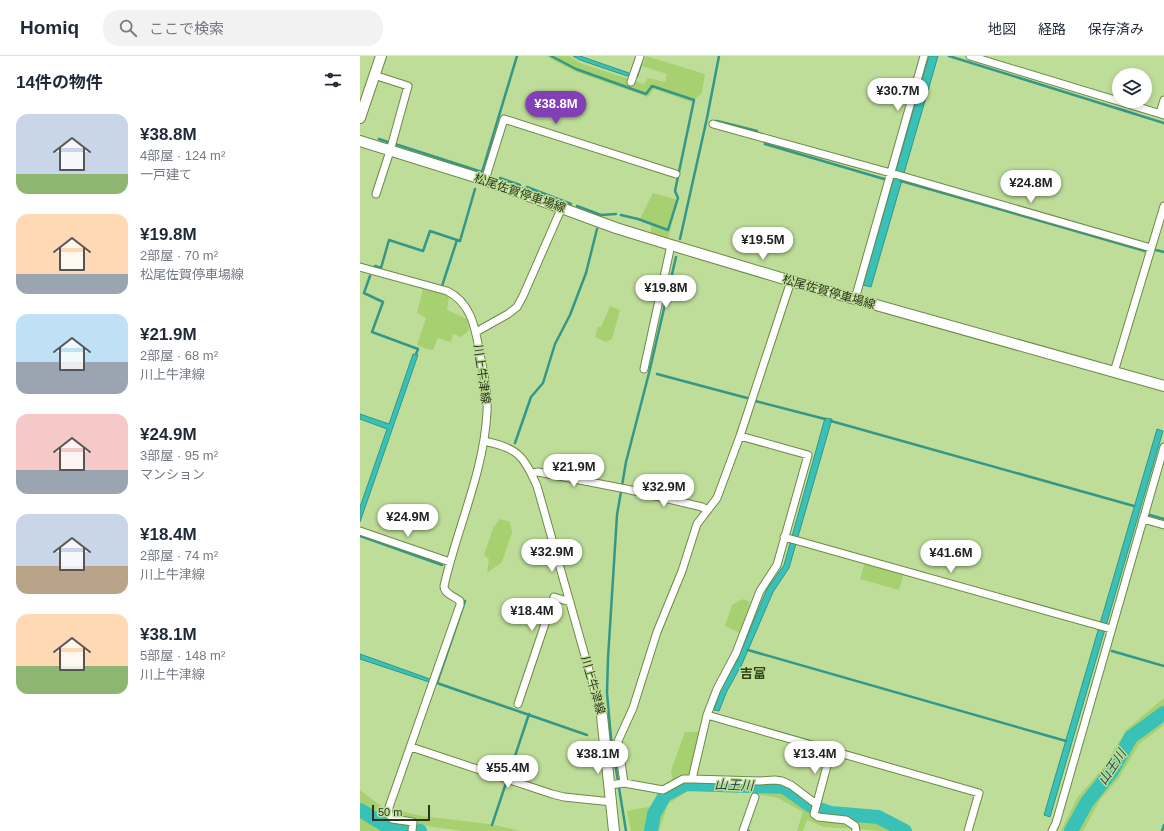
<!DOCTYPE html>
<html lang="ja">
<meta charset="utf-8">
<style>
body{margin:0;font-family:Arial,"Noto Sans JP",sans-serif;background:#f2f2f3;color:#1f2937;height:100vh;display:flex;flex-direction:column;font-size:15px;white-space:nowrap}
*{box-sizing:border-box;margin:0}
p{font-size:13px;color:#747a83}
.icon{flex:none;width:22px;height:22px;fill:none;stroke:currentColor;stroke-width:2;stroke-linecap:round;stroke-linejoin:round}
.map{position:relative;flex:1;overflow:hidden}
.drawer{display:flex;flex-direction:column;background:#fff;width:360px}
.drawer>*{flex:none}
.fabs{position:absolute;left:752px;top:12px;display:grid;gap:8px}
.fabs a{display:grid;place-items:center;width:40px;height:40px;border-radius:50%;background:#fff;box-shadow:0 2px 6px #0003;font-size:20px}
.scale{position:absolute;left:12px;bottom:10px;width:58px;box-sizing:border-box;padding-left:4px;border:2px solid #2a361a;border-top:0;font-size:11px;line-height:14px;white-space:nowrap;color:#2a361a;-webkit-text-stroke:3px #bedd98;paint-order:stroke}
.price{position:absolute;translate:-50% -34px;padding:0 9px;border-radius:14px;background:#fff;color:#222;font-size:13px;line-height:26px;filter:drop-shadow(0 1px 2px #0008)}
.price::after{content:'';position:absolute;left:50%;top:24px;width:12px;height:9px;margin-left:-6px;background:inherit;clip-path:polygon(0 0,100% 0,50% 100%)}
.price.active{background:#8340b4;color:#fff}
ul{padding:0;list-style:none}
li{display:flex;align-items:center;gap:12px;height:100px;padding:0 16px}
li span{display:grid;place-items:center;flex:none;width:112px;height:80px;border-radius:12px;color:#555}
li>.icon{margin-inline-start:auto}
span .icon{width:48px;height:48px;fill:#fffc;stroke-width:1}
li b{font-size:17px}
h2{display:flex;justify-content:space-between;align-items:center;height:48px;padding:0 16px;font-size:17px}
header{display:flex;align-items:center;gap:24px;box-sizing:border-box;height:56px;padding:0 20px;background:#fff;border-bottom:1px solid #e0e1e3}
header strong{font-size:19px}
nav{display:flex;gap:22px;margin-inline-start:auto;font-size:14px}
.search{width:280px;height:36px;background:#f2f2f3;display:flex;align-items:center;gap:10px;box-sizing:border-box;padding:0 14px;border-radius:16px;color:#747a83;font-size:15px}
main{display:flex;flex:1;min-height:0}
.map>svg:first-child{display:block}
</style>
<header>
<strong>Homiq</strong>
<div class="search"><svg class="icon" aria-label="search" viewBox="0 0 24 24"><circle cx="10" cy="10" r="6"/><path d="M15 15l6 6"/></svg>ここで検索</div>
<nav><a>地図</a><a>経路</a><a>保存済み</a></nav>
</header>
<main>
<section class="drawer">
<h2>14件の物件<svg class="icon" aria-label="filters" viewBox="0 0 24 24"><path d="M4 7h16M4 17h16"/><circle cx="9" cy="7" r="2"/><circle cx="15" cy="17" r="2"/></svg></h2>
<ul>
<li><span style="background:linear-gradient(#c9d6e8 75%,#8fb573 0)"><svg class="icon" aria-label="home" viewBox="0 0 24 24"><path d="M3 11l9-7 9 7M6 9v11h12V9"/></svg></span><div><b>¥38.8M</b><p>4部屋 · 124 m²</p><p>一戸建て</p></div></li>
<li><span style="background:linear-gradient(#ffd9b3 75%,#9aa5b1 0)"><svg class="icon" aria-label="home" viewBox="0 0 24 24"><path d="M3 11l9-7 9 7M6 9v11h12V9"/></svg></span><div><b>¥19.8M</b><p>2部屋 · 70 m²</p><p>松尾佐賀停車場線</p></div></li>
<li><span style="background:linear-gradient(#bfe0f5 60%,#9aa5b1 0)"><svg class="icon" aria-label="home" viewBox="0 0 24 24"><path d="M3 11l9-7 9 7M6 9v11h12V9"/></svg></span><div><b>¥21.9M</b><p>2部屋 · 68 m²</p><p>川上牛津線</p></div></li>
<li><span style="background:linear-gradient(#f6c9c9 70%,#9aa5b1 0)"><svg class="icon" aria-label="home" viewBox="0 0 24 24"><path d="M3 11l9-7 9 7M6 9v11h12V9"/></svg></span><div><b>¥24.9M</b><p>3部屋 · 95 m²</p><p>マンション</p></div></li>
<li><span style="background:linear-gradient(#c9d6e8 65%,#b9a48a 0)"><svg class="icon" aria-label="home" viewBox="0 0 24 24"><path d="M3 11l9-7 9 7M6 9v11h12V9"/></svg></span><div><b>¥18.4M</b><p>2部屋 · 74 m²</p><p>川上牛津線</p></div></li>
<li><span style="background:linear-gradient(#ffd9b3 65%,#8fb573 0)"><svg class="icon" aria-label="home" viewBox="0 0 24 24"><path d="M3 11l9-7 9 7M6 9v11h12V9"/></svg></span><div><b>¥38.1M</b><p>5部屋 · 148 m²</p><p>川上牛津線</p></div></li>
</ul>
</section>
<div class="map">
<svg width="804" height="775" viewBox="0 0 804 775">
<rect width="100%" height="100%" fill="#bedd98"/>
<path fill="#a7d070" d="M186,0H209L220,7L284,28L288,22L305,26L307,18L282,10L286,0L345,18L342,37L331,46L294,33L288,41L214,15Z
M293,137L318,144L308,182L291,177V169L280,163Z
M63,233L89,240L87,254L107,263L109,274L101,281L93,278L91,286L78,282L73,294L66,293L57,289L66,262L57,257Z
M250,250L260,254L252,283L246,286L235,281L238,271H241Z
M140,463L150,466L152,477L142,506L127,517L129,503L124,499L133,472Z
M505,506L544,517L539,534L500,523Z
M383,543L390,546L380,577L365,570L372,549Z
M804,642V654L770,680L751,711L724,744L708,775H701L717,742L744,711L766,674Z
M804,661V669L779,688L759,722L740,744L723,775H716L729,749L754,719L773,685Z
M325,676H339L329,718L313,724L311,715Z
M327,731L423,733L447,751L460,758L519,764L539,775H515L500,773L464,771L447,764L443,775H437L443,756L418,742L391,737L328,735L308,748L299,775H294L295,768L305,744Z
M0,734L25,753H31L62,760L129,768L161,775H103L29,765L18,760L0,746Z
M293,750L286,775H271L267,755Z
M0,762L12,769L25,775H0Z"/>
<path fill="#39c0b7" stroke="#349788" d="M213,0H220L269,17L270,19L267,20L220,4Z
M569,0H578L511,231L503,229Z
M53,298L58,299L0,466V451L27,373L0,363V358L29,368Z
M465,362L472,363L429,512L413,536L382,608L367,635L359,655L354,654L361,632L377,605L407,533L424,509Z
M797,373L803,375L690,761L684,759Z
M0,598L70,623L69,626L0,603Z"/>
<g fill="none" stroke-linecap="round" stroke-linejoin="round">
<path stroke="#349788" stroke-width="2.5" d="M191,0L216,13L286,38L292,30L334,44L315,135L318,142L308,174L278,163L261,159
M589,0L804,67
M277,20L281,8
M357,65L397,75
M19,83L28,86
M35,88L122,116L157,0
M405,88L524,123
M140,122L160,129
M541,125L785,195
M167,131L211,148
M217,150L241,159L256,158
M320,183L347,62L359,0
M796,194L804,196
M15,210L21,212L29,184L63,195L70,175L100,185L115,133
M10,220L4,237L23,246L12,276L58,293L56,298
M82,230L97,184
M297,318L387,342
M395,345L465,363
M471,365L774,450
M155,387L171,341L183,327L195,288L210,259L226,217L237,173
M790,459L804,463
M0,480L82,509
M105,545L77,627L227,679
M388,594L706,685
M752,595L804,610
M132,769L169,658
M266,775L251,682L247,637L248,602L257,459L266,406L289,317L316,201
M388,775H389
M802,775L804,769"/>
<path stroke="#39c0b7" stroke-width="14" d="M0,754L28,771L60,775
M291,775L294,758L305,739L326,728L424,731L451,750L471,757L518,761L545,775
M711,775L727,746L752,715L771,681L804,657"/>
<g stroke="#6d8947" stroke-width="9">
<path id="street" d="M610,0L804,59
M14,19L48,30L30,95L16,138
M271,26L280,0
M800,57L804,44
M353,68L531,117L791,192
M125,124L144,63L316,118
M0,211L87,235C110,246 115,270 119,293C123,313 128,336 127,356C124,416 97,472 84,530C84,538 94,540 100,545V549L28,754L29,758L32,763L53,766L52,775
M495,243L564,0
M116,276L148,258L157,251L163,240L202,151
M284,313L311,189
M754,316L804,150
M124,385C158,392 163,399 177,430L242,660
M171,417L178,416L266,433L342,451L348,454
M783,463L804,469
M0,475L90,506
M424,481L751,573
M158,648L194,541L210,546
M347,659L619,737L608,775
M51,691L192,738L204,741L252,746
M471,695L454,758L458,761L486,764L495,770L496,775
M332,723L399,725L415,724L422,725L431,729L456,748
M264,727L258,685L273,652L297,576L322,515L337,468L357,442L380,380L431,225
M250,729L264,727L303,734L323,723H332L347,659L357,633L376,597L400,535L417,509L448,399L380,380
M383,775L395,741
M692,775L696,767L804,391"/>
</g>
<g stroke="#6d8947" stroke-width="12">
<path id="secondary" d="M0,62L21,0
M0,85L125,124L256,172L311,189L431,225L804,330
M242,660L254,775"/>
</g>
<use href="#street" stroke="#fff" stroke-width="7"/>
<use href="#secondary" stroke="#fff" stroke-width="10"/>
</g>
<g text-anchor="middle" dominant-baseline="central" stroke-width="3" stroke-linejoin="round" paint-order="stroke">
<g font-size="12" fill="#2a361a" stroke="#bedd98">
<text transform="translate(160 137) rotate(19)">松尾佐賀停車場線</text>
<text transform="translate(469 236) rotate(16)">松尾佐賀停車場線</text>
<text transform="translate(122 318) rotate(82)">川上牛津線</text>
<text transform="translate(233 629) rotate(74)">川上牛津線</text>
</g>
<g font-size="13" font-weight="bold" fill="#304311" stroke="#bedd98">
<text x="393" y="617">吉富</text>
</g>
<g font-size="13" font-style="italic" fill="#294643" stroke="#bedd98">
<text transform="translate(752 711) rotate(-56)">山王川</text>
<text transform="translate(374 729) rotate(2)">山王川</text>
</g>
</g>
</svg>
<div class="fabs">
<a><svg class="icon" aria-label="layers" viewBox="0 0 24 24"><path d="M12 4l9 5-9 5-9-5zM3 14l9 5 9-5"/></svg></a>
</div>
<div class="scale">50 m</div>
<b class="price" style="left:538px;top:56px">¥30.7M</b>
<b class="price active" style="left:196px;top:69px">¥38.8M</b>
<b class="price" style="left:671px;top:148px">¥24.8M</b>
<b class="price" style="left:403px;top:205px">¥19.5M</b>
<b class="price" style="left:306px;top:253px">¥19.8M</b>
<b class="price" style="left:214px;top:432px">¥21.9M</b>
<b class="price" style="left:304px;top:452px">¥32.9M</b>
<b class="price" style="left:48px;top:482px">¥24.9M</b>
<b class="price" style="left:192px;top:517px">¥32.9M</b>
<b class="price" style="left:591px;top:518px">¥41.6M</b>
<b class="price" style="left:172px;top:576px">¥18.4M</b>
<b class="price" style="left:238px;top:719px">¥38.1M</b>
<b class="price" style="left:455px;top:719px">¥13.4M</b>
<b class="price" style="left:148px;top:733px">¥55.4M</b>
</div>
</main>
